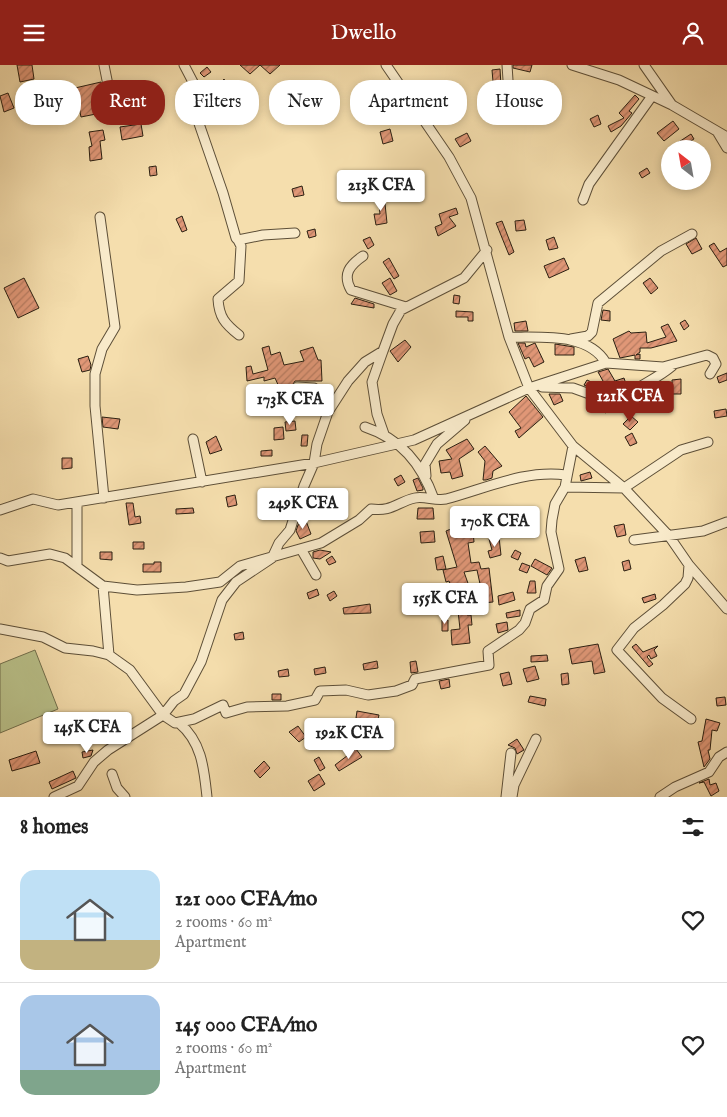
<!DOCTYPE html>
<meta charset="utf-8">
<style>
body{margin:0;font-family:"IM FELL English",serif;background:#f6f6f6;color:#222;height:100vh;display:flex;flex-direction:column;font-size:19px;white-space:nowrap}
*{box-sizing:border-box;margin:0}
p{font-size:16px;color:#767676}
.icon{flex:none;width:28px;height:28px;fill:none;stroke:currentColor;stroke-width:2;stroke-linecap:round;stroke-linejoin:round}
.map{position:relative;height:732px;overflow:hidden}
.drawer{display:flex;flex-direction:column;background:#fff;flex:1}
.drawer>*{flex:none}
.banner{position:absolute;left:15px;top:15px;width:698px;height:45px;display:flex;gap:10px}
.needle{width:32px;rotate:329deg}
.tools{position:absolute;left:661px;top:75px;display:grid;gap:10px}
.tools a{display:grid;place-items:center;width:50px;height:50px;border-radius:50%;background:#fff;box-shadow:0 2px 8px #0003;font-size:25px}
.price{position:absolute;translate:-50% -42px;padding:0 11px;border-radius:5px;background:#fff;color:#222;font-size:16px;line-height:32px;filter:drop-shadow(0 1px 2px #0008)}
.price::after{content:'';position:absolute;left:50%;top:30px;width:15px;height:11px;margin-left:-8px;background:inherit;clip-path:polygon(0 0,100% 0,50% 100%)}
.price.on{background:#8f2418;color:#fff}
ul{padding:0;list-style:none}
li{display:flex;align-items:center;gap:15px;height:125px;padding:0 20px}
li+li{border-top:1px solid #e0e0e0}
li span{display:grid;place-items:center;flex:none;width:140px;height:100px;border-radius:15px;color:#555}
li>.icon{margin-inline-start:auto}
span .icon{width:60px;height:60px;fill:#fffc;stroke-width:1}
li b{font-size:21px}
h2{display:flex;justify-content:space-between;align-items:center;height:60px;padding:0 20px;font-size:21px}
.pill{padding:0 18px;border-radius:20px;background:#fff;box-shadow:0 2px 8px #0003;font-size:18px;line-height:45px}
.pill.on{background:#8f2418;color:#fff}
header{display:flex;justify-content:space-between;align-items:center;height:65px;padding:0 20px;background:#8f2418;color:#fff;font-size:22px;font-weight:600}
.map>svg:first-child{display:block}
</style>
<header><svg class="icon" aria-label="menu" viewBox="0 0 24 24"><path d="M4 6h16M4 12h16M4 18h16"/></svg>Dwello<svg class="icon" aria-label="person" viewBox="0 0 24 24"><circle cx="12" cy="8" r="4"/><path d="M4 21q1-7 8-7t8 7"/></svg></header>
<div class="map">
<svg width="727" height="732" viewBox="0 0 727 732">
<defs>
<pattern id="building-hatch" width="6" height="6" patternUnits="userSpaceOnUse" patternTransform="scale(1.25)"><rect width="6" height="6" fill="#e09777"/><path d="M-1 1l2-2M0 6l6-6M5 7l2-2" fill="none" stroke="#b67b60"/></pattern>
</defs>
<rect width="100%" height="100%" fill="#f5dead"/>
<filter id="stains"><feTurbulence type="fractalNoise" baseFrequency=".004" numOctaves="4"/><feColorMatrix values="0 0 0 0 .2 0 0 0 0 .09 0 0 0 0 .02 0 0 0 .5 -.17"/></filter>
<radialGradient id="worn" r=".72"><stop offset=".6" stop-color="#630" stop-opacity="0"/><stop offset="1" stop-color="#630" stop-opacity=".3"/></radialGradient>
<path fill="#bac28b" stroke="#72704e" d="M35,585L58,644L0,668V599Z"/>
<path fill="url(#building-hatch)" stroke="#2a1f11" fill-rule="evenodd" d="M17,0H32L34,14L20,17Z
M240,0H260L250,9Z
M260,0H280L270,9Z
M513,0H532L530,7L513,3Z
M207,2L211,7L204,12L200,8Z
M500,4L501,21H505L506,27L494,28L492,5Z
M224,14L229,22L233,19L238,26L228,33L220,19Z
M101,17L103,28L98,29L99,33L93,34L96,49L81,52L75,23Z
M377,18L382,28L375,31L370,21Z
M133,25L136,39L121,42L118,31L120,28Z
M204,27L210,35L204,39L201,30Z
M8,28L14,43L4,47L0,31Z
M517,28L518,36L506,38L504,30Z
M217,30L221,36L213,44L208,39Z
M635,30L639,34L629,46L632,48L621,61L611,67L608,61L624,53L619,48Z
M598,50L601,59L594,62L590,54Z
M673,56L679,64L664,76L657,68Z
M141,59L143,71L122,75L120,62Z
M390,64L393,76L383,79L380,67Z
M103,65L105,75L100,76L102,94L90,96L89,82L92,81L89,67Z
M467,68L471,76L460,82L455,74Z
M691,69L694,74L687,78L691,84H668Z
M156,101L157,110L150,111L149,102Z
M647,103L650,108L642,113L639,108Z
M302,121L304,130L294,132L292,124Z
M384,129L387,158L376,160L374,149H380L378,130Z
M456,143L458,149L449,152L456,161L438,171L435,162L442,159L439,149Z
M182,151L187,165L182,167L176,154Z
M524,155L526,165L516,166L515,156Z
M502,156L514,187L509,190L496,158Z
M315,164L316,171L309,173L307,166Z
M370,172L374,180L368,184L363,175Z
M554,172L558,183L549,185L546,175Z
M696,173L702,184L692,189L686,179Z
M714,178L720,187L727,183V200L723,202L709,181Z
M389,193L399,211L394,214L383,197Z
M564,193L569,204L549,213L544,201Z
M24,213L39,243L18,253L4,223Z
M390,213L397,226L390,230L382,218Z
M650,213L658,223L651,229L643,218Z
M454,230L460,231L459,239L453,238Z
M355,233L374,239V243L351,239Z
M603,245L610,246V256L601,255Z
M456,246L473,247V256H468V252H456Z
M685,255L689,261L684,265L680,258Z
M526,256L528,266H515L514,258Z
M668,259L677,276L651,283H640V287L636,290L640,289V294H635V290L620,293L613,274L629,266L631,268L646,267L647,278L666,272L661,262Z
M405,275L411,282L398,297L390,286Z
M518,278H525L526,282L535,278L544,297L534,302L529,292L525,294Z
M555,279L574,282V290H555Z
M269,281L271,290L280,287L284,300L304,296L300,286L313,282L318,295H321L322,316H295L290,324L295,328L284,333L275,313L264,316V312L247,316L246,302L251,301L253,309L268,305L262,283Z
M88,291L91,300L90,305L82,307L78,294Z
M608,304L615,316L624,313L627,322L622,327L596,325L584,320L587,315L608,325L598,307Z
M727,308V315L719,318L717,312Z
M681,314V329H672V315Z
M658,319L661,327L657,329L658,340L650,341L649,336L637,342L632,335Z
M296,328L311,329L310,334L296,332Z
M549,329H560L563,336L554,340Z
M526,331L543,352L519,373L515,366L521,363L509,347Z
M611,338L614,343L605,348L601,339Z
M726,344L727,351L715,353L714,346Z
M631,351L638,357L630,365L623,359Z
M102,352L120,354L118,364L103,362Z
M295,356L296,365L286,366L285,357Z
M283,362L284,374L274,375V363Z
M632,368L637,378L630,381L625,372Z
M302,370H308L307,381H301Z
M216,371L222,385L210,389L206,377Z
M467,374L474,384L459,394L463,411L452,414L450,407L441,408L439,396L452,394L446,385Z
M485,381L502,401L493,406L492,413L486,415H483L485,396L478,387Z
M272,385V391H261V386Z
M62,393H72V403L62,404Z
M590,407L592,413L581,416L580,410Z
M401,410L405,417L398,421L394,414Z
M418,413L423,423V425L417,426L413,415Z
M235,430L237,440L228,442L226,432Z
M126,438H133L135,452L140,451L141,458L129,460Z
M193,443L194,448L176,449V444Z
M418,443H433L434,454H417Z
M461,446L462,448L483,446L484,452L472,455L474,477L468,478L471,498L479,497L481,504L489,503L493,537L483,538L481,525L464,535L467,550H471L472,560H468L470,578L452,580L451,565L460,564L458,546H454L452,538L460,536L456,523L452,524L449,516L446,517L443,505L457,502L446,466L458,461L455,447ZM477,505L480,519L470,524L464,507Z
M522,455L527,464L517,469L512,460Z
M306,456L311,469L300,474L296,466L298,460Z
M624,459L626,470L617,472L614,461Z
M434,466L435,477L421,478L420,467Z
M499,472L501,490L490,493L488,486L492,485L489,474Z
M133,477H144V484H133Z
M320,485L331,487L320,494L313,493V487Z
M515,485L521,488L518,495L511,492Z
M100,487H112V495L100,494Z
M332,491L336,497L329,500L326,495Z
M443,491L446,504L437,505L435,493Z
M585,492L588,505L579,507L575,495Z
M535,494L552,503L547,510L531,501Z
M629,495L631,504L624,506L622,497Z
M154,497H161V507H143V499H154Z
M522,498L530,501L527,508L519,505Z
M530,516H535L536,528H527Z
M317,524L319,530L309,534L307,528Z
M334,526L337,531L330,536L327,530Z
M513,527L515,535L499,540L498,531Z
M655,529L656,534L644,538L642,533Z
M370,539L371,548L344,549L343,543Z
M520,545V551L507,553L506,548Z
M442,555H448V566H442Z
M507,557L508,565L498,568L496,559Z
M243,567L244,574L235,575L234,569Z
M598,579L605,607L594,609L592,596L572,599L569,584Z
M636,579L643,587L658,581L654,585L657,591L651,594L649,590L647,592L653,599L649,602L632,582Z
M547,590L548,596L531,597V591Z
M377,596L378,603L364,605L363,599Z
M416,596L418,607L411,608L410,597Z
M535,601L539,614L527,617L523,604Z
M325,602L326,608L315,610L314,604Z
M288,604L289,611L279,612L278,606Z
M509,607L512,619L503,621L500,609Z
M568,608L569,619L562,620L561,609Z
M449,614L450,622L441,624L439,616Z
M272,629H281V635H272Z
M530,631L546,634L545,641L528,637Z
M725,632L726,640L717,641L716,633Z
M357,646L379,650L377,658L363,657V655L356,653Z
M112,652V654L117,652L122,661L116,664L120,670L111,675L103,657Z
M706,654L720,658L717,666L712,665L710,685H708L710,694L704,702L698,677L702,676Z
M298,661L306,672L299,677L289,667Z
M517,674L524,685L517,689L515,683L508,680Z
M356,684L362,692L339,706L335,700Z
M93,685L91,691L83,693L82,687Z
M36,686L40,698L12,706L9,695Z
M319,692L325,703L320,706L314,695Z
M264,696L270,703L260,713L254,706Z
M73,706L76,713L52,724L49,717Z
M319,709L325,719L314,726L308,716Z
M709,714L710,720L716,718L719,726L711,731L704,717L699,718Z"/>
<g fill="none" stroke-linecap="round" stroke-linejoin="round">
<g stroke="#5d4f38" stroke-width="11">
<path id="minor" d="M104,0L114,50
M184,0L194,19L195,47L223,128L236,173L238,175L263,170L295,168
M386,0L449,92L471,133L509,272C541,273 588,267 606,298
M507,0L508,15
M572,0L619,15L672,40L727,72
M644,0L672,40
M718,68L727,83
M583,135L589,119L652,31
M100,152L115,262L102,284L95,309V341L104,433
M238,175L241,181L239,216L218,234C219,252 225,259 239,270
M363,191C350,200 342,209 351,225L406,242
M509,272L529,323L573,381L624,423L669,471L689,500L727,544
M571,274L588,271L592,267L598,238L661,186L692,169
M383,286L372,317L377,349L384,369
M297,322L314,323L333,338
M542,322L573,323L595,331L624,333C639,320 657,314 672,301
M365,362C401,374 421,398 434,434
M193,374L202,417
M426,411L425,399L437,379L465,355
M565,422L624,423L681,385L708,377
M77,437V501
M0,445L33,434L58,440L314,398L414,375L529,323L606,298L663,302L707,290L713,293L716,299L710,309
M634,475L703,466L727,457
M301,484L316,510
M0,493L8,496L50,489L65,493L103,521L137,525L186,522L220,517L240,501L321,478L359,455L371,444C392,447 397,437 415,433C425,431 435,436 446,434C484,424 526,404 566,410
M689,500L688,513L685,519L663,540L634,563L617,585L662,633L691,654
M103,521L109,590
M0,564L43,572L65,583L93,586L109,590L130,605L163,650L175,658L194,654L223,640L226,648L247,642L287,641L315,635L320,626L346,625L368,630L396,626L412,620L415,614L489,600L488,586L519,565L525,558L530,544L544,535L547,521L559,504L551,467L552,455L555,439L565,422L573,381
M179,658C202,677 204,704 207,732
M112,709L117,723L125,732
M54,732L78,721L94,697L108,685L163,650L174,636L184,629L201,597L222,535L236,517L272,493L279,478L290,465L304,421L314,398L317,379L328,347L348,316L365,297L383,286L393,259L401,245L464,213L487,185
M506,732L511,688
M512,732L514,720L536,674
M660,732L675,722L709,707L719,692L727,687"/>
</g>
<use href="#minor" stroke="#f8eaca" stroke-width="9"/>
</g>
<rect width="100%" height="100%" filter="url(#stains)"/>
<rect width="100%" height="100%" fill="url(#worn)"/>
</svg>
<div class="tools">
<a><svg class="needle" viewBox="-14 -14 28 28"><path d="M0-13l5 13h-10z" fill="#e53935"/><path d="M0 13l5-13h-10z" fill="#767676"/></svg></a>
</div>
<b class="price" style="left:381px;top:147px">213K CFA</b>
<b class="price on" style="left:630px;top:358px">121K CFA</b>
<b class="price" style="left:290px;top:361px">173K CFA</b>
<b class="price" style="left:303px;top:465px">249K CFA</b>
<b class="price" style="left:495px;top:483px">170K CFA</b>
<b class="price" style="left:445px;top:560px">155K CFA</b>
<b class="price" style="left:87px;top:689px">145K CFA</b>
<b class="price" style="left:349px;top:695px">192K CFA</b>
<div class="banner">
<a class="pill">Buy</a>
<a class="pill on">Rent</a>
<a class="pill">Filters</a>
<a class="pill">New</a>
<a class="pill">Apartment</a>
<a class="pill">House</a>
</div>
</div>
<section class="drawer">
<h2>8 homes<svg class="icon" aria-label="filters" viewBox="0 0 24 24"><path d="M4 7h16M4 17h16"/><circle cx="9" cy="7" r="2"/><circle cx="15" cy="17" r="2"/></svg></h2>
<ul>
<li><span style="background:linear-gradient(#bfe0f5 70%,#c2b280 0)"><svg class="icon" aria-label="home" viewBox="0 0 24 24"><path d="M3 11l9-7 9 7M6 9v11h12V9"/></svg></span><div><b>121 000 CFA/mo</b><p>2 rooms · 60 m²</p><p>Apartment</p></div><svg class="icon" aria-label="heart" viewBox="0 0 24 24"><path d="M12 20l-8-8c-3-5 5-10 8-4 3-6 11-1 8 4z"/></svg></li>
<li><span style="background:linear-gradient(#a9c7e8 75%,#7fa58c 0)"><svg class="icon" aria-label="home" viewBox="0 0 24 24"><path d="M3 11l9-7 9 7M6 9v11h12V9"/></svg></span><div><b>145 000 CFA/mo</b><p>2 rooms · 60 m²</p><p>Apartment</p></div><svg class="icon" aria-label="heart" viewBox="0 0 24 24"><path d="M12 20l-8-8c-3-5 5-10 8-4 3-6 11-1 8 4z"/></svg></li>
</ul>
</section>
